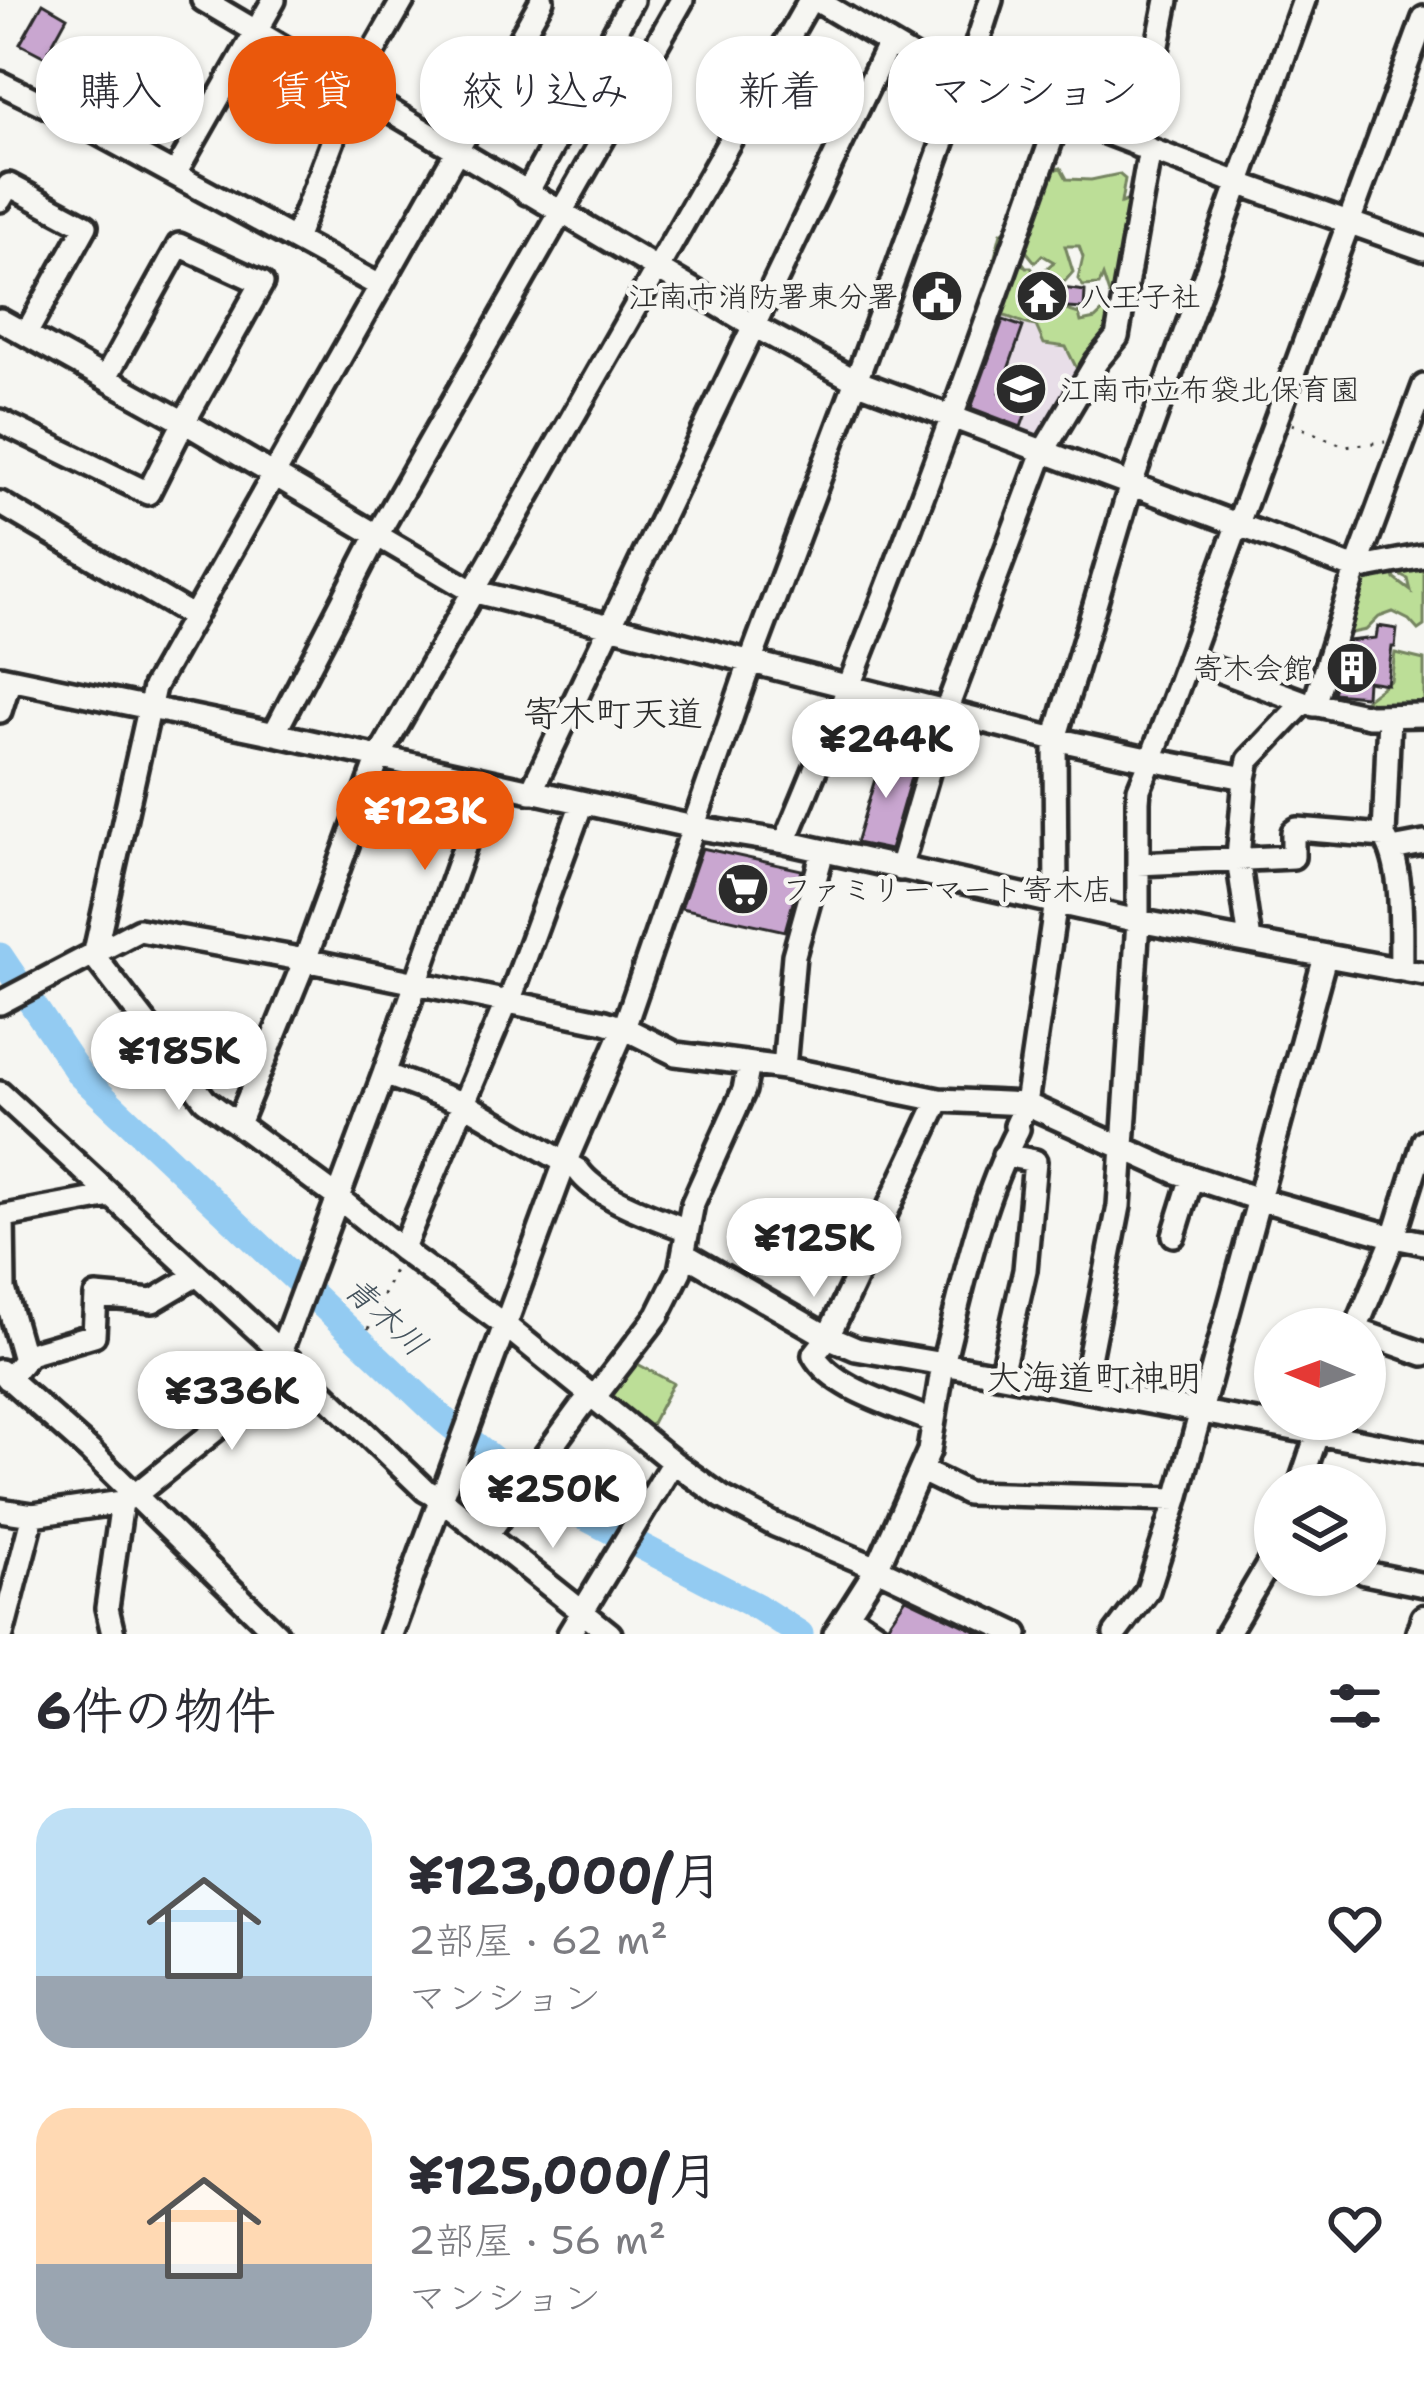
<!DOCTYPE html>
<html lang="ja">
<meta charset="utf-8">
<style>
body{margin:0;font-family:"Shantell Sans","Klee One",sans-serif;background:#f7f7f7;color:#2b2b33;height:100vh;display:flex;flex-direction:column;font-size:45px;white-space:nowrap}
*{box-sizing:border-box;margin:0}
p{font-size:39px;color:#7c7c81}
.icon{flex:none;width:66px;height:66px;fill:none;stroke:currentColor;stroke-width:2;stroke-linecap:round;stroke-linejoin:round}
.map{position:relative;height:1634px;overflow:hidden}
.panel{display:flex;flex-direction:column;background:#fff;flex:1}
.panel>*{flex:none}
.hud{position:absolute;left:36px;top:36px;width:1353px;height:108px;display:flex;gap:24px}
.needle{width:78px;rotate:271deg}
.fabs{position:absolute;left:1254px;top:1308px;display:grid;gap:24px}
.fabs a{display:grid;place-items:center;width:132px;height:132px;border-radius:50%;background:#fff;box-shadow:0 3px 9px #0004;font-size:60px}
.price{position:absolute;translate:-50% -102px;padding:0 27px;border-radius:42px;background:#fff;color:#222;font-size:39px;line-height:78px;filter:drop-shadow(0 3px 6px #0008)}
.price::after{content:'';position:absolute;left:50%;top:72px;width:36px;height:27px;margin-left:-18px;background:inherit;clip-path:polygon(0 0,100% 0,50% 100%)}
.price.on{background:#ea580c;color:#fff}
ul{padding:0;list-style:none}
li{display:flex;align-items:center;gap:36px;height:300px;padding:0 36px}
li span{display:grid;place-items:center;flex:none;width:336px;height:240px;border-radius:36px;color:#555}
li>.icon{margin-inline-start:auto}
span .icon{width:144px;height:144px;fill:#fffc;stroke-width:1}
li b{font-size:51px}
h2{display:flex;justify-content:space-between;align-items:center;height:144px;padding:0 36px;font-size:51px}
.tag{padding:0 42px;border-radius:48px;background:#fff;box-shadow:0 3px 9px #0004;font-size:42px;line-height:108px}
.tag.on{background:#ea580c;color:#fff}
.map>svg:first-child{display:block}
</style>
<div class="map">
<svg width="1424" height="1634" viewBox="0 0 1424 1634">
<rect width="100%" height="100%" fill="#f6f6f2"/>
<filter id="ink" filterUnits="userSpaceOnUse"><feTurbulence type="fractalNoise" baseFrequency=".00833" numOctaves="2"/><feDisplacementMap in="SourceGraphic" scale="24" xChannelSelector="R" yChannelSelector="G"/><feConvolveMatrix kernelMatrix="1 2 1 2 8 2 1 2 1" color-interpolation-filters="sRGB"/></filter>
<g filter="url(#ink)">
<path fill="#e8dee8" d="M993,306L1107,348L1043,452L951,418Z"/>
<path fill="#bcde97" stroke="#748461" stroke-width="3" d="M1061,168L1067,179L1091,180L1119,174L1125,179L1121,203L1129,200L1140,207L1121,290L1109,294L1103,276L1099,285L1083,286L1078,279L1083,257L1079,246H1065L1073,272L1065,281L1058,284L1040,274L1054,262L1042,255L1035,262L1026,251L1020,259L1026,267H1031L1037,279L1021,295L1036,311L1057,307L1079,314L1081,322L1095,319L1111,304L1119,309L1097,361L1077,369L1066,347L1044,344L1036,326C1016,324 1011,312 989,317L994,260L1001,233L1014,224L1041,172Z
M1424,566V626L1418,630L1409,620L1393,612L1379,617L1366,630L1341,635L1358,574L1393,572L1395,579L1411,591L1408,579L1398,574L1406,568Z
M1395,653L1424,660V711L1368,708L1365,700L1391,680Z
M632,1361L673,1383L650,1427L606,1393Z"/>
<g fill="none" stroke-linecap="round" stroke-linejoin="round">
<path stroke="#93cbf2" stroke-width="27" d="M0,956L80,1075L443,1419L529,1488L758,1607L800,1634"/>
</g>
<path fill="#c9a6d0" stroke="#2b2b2b" stroke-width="3" d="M43,3L67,17L45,57L20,44Z
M1032,284L1085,291L1084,309L1031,306Z
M1003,320L1023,327L1000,392L1030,402L1021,427L971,408Z
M1378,626L1397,629L1395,647H1392L1387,684L1367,681L1366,696L1333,693L1349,641L1376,638Z
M884,749L916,760L890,850L856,843Z
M702,848L802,870L785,931L681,908Z
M906,1598L982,1634H892L888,1624Z"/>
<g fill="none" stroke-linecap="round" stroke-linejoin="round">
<g stroke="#2b2b2b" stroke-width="30">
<path id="minor" d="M203,0L754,326L856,381L1356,569L1424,556
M542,0L154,687L94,956L205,1100L337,1197L402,1250L506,1326L673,1462L722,1497L775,1525L877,1568L835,1634
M816,0L963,87L1060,115L1238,183L1424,249
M0,83L61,113L380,286
M1138,146L1167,0
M175,174L274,0
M527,193L632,0
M0,200L9,185L86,226L26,334
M295,240L353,87L403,0
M0,320L184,422L472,591L1055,739L1151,760L1424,18
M0,421L148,493L184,422L262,283L179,245L106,377
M0,503L194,617
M1188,659L1304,702
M0,677L266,732L693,827L785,842L1138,921L1424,974
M1314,705L1356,569L1424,386
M0,711L10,679
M1389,717L1384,836C1405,868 1400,930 1401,969
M274,734L376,537L682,0
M531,792L889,43
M785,842C886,603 974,360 1060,115
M1392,849L1424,843
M1138,864L1293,857V832L1297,829L1384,836
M900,869L946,711L1043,452L1097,361L1117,337L1150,149
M1250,941L1238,858L1245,778L1249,760L1304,702L1369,716L1424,715
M509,1002L582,803
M0,1003L139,930L305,960L605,1022L624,1028L676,1054L784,1068L939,1100L1026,1104L1056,901L1055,739L1131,484L1304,0
M784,1068L794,955L823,851
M384,1074L465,1104L578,1170C598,1199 655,1217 687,1230
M0,1093L281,1352L425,1490L441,1499L610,1634
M238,1124L305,960L379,757L810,0
M0,1217L111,1196
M3,1217L4,1289L24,1360
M1174,1235L1192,1177
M402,1250L507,1001
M684,1254L828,1337L856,1349L943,1364C963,1284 980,1202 1018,1129L1016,1126L1026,1104L1176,1172L1258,1199L1394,1237L1424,1243
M1356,1329L1394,1237L1424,1141
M1365,1333L1424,1354
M0,1371L90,1451L277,1634
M1001,1374L1025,1270L1035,1161L1004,1155
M8,1379L29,1354L94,1335L96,1296L153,1301L197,1275
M1083,1390L1424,1453
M932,1421C898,1406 833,1389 814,1355L828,1337L939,1100
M922,1471L967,1493L1177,1499
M1300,1485L1322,1420
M0,1510L33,1515L122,1502L135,1495L267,1388L384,1074L487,783
M487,1535L580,1408L591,1395L600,1390L658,1315L680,1271L693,1203L744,1090L749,1064
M1365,1573L1424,1585
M849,1615L877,1634
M2,1634L33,1515
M113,1634L107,1608L122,1502
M391,1634L565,1163L624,1028L751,660L856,381L963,87L991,0
M569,1634L673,1462
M1017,1634L877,1568L929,1451L943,1364L1083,1390L1119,1206L1138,921V801L1139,789L1151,760L1245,778
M1115,1634L1148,1590L1177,1499L1325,957
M1227,1634L1275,1553"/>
</g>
<g stroke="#2b2b2b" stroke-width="33">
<path id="major" d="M1419,1634L1424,1618"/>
</g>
<path stroke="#2b2b2b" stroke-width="3" stroke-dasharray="3 9" stroke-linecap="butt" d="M1292,424L1344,446L1385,442
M368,1329L394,1270"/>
<use href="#minor" stroke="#f6f6f2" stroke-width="21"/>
<use href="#major" stroke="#f6f6f2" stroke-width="24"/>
</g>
</g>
<defs>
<g id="civic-disc" transform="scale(2.7)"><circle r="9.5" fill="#2b2b2b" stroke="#f6f6f2"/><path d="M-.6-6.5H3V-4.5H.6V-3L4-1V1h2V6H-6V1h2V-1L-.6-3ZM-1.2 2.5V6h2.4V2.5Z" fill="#fff"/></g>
<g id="temple-disc" transform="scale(2.7)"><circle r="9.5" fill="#2b2b2b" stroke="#f6f6f2"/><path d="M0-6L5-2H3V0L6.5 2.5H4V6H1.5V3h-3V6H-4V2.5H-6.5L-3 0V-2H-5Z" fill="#fff"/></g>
<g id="school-disc" transform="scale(2.7)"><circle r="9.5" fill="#2b2b2b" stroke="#f6f6f2"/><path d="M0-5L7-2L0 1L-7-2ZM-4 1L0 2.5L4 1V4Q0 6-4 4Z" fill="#fff"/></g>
<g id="building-disc" transform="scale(2.7)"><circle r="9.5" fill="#2b2b2b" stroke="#f6f6f2"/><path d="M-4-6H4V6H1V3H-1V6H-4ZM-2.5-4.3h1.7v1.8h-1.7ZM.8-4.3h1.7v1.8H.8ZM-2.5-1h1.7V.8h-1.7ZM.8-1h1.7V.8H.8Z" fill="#fff"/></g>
<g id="supermarket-disc" transform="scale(2.7)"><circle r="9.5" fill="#2b2b2b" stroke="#f6f6f2"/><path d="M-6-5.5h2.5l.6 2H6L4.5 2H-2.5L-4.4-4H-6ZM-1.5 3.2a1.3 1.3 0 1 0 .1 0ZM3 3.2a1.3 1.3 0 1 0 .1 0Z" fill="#fff"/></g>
</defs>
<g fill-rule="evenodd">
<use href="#civic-disc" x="937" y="296"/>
<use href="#temple-disc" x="1042" y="296"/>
<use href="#school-disc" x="1021" y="389"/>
<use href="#building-disc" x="1352" y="668"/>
<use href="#supermarket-disc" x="743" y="889"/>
</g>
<g text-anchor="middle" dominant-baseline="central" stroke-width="9" stroke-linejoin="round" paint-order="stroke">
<g font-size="30" fill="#2b2b2b" stroke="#f6f6f2" text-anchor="start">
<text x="898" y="296" text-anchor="end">江南市消防署東分署</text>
<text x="1081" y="296">八王子社</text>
<text x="1060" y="389">江南市立布袋北保育園</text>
<text x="1313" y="668" text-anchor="end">寄木会館</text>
<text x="782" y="889">ファミリーマート寄木店</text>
</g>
<g font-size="33" font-style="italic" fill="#45535d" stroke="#f6f6f2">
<text transform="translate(386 1316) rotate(43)">青木川</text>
</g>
<g font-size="36" fill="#2b2b2b" stroke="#f6f6f2">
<text x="613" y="713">寄木町天道</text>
<text x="1094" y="1377">大海道町神明</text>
</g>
</g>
</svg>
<div class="fabs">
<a><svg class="needle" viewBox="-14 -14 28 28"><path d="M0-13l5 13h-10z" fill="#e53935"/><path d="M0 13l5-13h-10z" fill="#7c7c81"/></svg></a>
<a><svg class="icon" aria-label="layers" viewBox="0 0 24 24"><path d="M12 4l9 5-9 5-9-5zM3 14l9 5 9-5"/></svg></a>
</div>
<b class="price" style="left:886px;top:801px">¥244K</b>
<b class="price on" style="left:425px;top:873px">¥123K</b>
<b class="price" style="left:179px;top:1113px">¥185K</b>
<b class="price" style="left:814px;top:1300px">¥125K</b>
<b class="price" style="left:232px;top:1453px">¥336K</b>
<b class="price" style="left:553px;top:1551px">¥250K</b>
<div class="hud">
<a class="tag">購入</a>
<a class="tag on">賃貸</a>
<a class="tag">絞り込み</a>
<a class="tag">新着</a>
<a class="tag">マンション</a>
</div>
</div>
<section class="panel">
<h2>6件の物件<svg class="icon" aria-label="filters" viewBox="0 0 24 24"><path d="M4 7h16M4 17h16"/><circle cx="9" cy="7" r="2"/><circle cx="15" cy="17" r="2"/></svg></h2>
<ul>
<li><span style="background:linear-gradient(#bfe0f5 70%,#9aa5b1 0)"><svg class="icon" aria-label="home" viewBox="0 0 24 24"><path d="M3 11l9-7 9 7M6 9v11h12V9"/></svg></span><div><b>¥123,000/月</b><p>2部屋 · 62 m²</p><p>マンション</p></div><svg class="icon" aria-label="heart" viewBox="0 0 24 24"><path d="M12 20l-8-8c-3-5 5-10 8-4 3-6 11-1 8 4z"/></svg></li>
<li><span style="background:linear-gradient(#ffd9b3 65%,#9aa5b1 0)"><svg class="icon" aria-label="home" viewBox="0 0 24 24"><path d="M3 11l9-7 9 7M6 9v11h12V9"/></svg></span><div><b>¥125,000/月</b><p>2部屋 · 56 m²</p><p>マンション</p></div><svg class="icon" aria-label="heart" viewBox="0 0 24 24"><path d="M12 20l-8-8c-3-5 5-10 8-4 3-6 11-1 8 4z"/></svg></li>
</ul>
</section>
